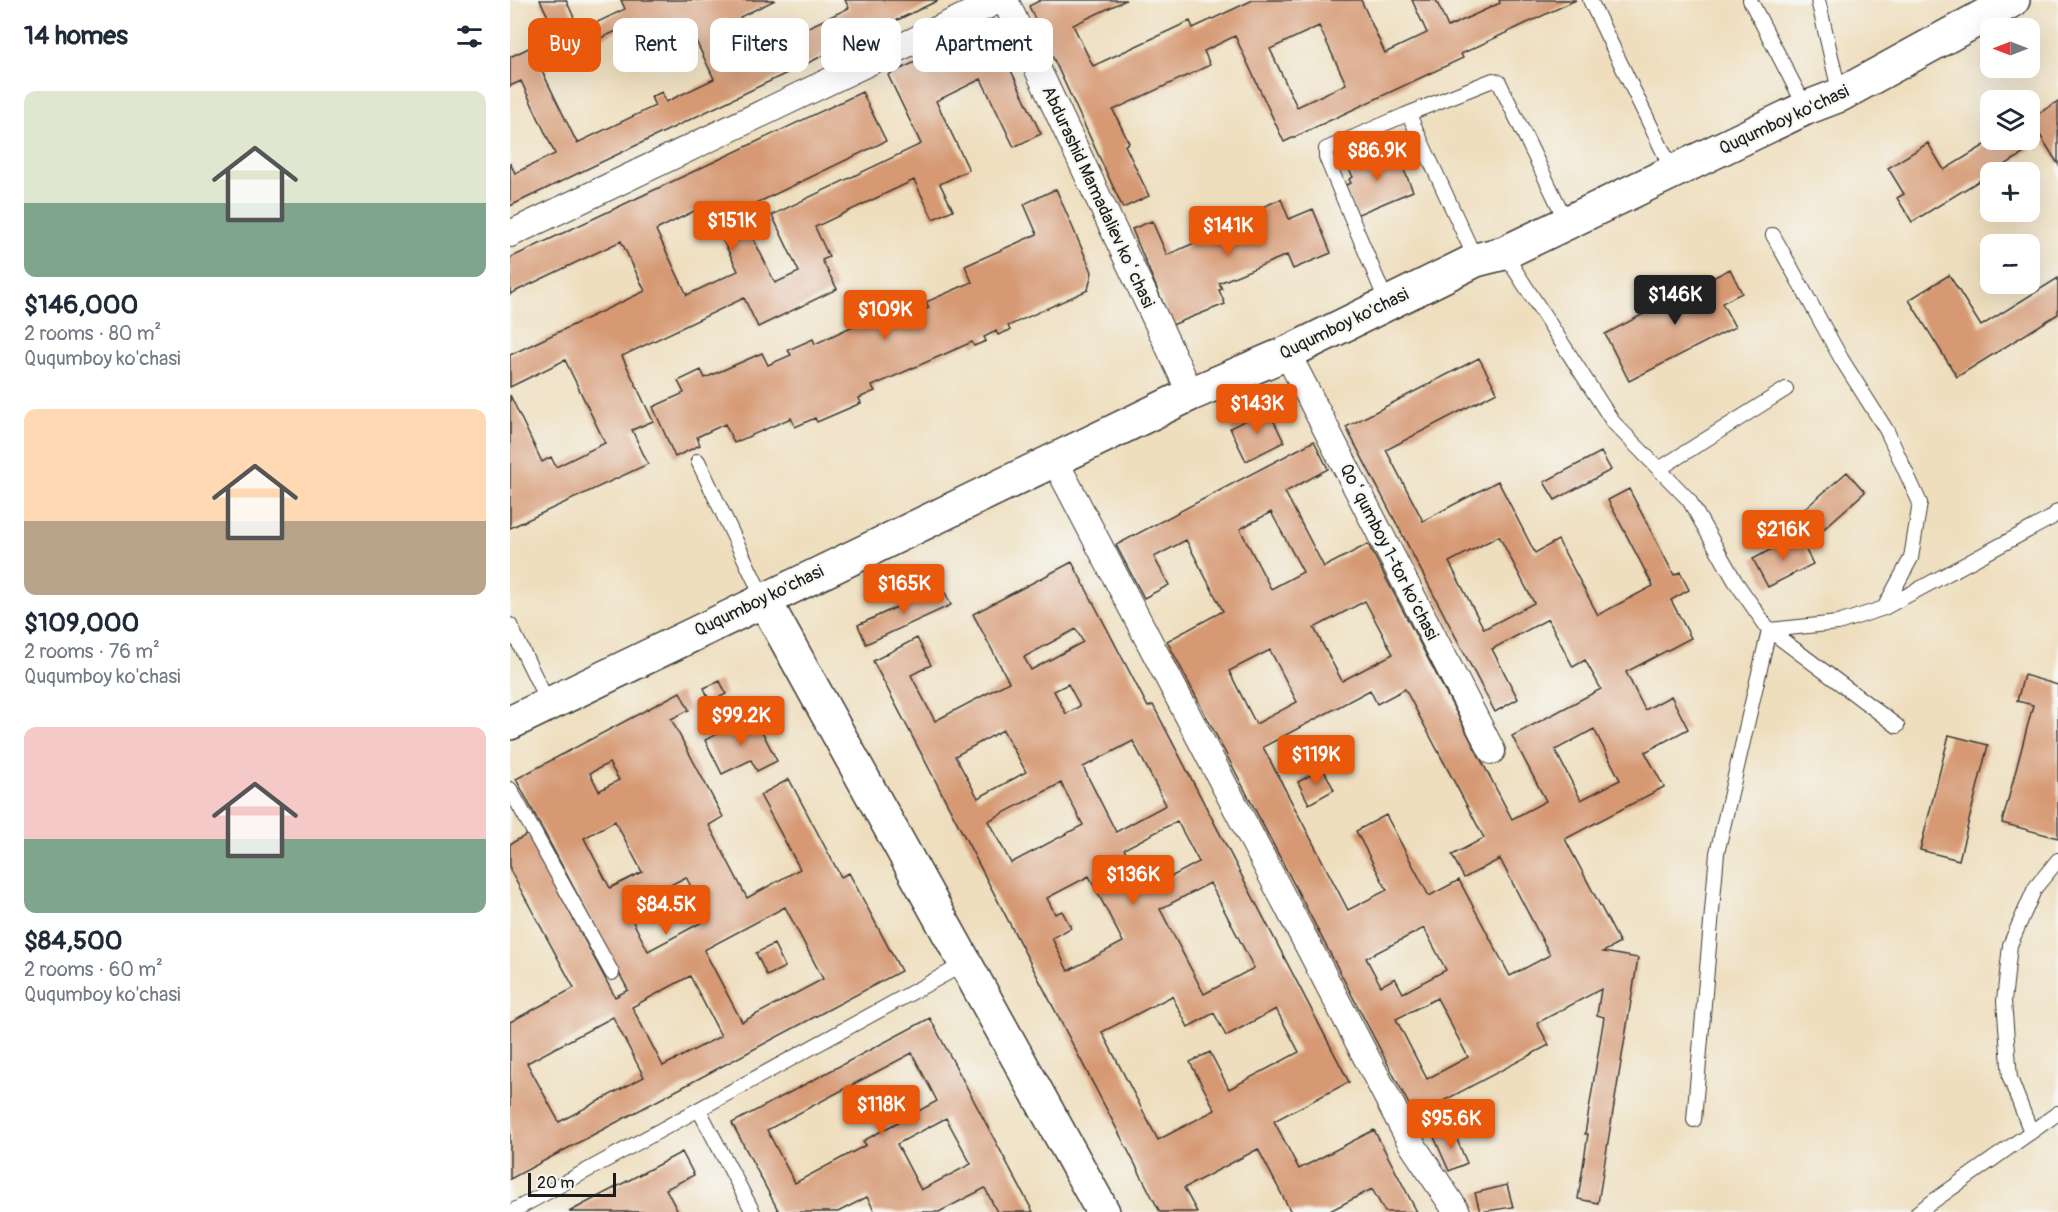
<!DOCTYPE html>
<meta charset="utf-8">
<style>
body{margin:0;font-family:Pangolin,sans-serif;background:#f2f2f3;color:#1f2937;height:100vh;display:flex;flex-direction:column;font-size:22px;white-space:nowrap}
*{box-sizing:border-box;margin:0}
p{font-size:20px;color:#747a83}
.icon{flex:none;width:33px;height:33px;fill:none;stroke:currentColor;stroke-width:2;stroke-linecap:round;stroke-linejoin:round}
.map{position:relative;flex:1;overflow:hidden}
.side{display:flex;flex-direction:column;background:#fff;width:510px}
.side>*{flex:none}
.top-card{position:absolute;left:18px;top:18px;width:570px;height:54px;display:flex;gap:12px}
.needle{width:39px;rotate:270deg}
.fabs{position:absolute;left:1470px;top:18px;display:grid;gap:12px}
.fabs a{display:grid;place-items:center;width:60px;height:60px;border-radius:12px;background:#fff;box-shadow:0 6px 24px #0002;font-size:30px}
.scale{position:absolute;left:18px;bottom:15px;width:88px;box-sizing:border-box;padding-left:6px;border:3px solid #1c1c1c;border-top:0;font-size:16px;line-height:21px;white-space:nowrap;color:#1c1c1c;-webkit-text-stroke:4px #f6f6f2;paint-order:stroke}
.price{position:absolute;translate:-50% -51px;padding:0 14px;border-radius:6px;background:#ea580c;color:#fff;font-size:20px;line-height:39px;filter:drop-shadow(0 2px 3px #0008)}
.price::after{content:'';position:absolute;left:50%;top:36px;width:18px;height:14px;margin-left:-9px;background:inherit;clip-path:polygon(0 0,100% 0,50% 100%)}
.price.on{background:#222;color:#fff}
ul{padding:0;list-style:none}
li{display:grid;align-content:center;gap:12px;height:318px;padding:0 24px}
li span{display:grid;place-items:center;height:186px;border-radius:12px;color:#555}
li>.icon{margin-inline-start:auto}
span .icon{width:108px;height:108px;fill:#fffc;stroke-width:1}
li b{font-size:26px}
h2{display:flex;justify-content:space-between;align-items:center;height:72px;padding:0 24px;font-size:26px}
.pill{padding:0 21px;border-radius:12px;background:#fff;box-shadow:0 6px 24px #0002;font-size:21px;line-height:54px}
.pill.on{background:#ea580c;color:#fff}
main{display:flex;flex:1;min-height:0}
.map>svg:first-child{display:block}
</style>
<main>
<section class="side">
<h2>14 homes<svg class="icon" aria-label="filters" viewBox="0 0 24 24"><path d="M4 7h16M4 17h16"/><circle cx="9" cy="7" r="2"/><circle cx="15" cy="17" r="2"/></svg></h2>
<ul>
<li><span style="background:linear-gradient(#dfe7d0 60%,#7fa58c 0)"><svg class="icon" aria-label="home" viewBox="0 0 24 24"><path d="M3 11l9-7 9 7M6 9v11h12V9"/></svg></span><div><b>$146,000</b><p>2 rooms · 80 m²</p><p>Ququmboy ko'chasi</p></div></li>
<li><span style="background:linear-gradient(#ffd9b3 60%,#b9a48a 0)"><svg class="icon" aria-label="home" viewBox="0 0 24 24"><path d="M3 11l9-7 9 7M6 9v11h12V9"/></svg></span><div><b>$109,000</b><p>2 rooms · 76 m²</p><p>Ququmboy ko'chasi</p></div></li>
<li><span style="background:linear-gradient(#f6c9c9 60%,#7fa58c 0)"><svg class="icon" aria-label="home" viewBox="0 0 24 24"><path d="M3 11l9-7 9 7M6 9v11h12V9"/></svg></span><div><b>$84,500</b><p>2 rooms · 60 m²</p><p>Ququmboy ko'chasi</p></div></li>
</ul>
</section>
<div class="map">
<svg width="1548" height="1212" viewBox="0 0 1548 1212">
<rect width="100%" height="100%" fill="#f6f6f2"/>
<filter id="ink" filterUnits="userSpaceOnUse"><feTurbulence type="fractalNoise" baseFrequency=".0167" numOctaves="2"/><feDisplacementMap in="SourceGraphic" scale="12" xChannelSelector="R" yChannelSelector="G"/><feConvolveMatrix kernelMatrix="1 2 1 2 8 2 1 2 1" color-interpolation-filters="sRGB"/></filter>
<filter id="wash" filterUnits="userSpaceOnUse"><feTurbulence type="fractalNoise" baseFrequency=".008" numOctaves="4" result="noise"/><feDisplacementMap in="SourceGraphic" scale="24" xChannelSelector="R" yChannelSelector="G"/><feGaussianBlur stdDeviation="1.35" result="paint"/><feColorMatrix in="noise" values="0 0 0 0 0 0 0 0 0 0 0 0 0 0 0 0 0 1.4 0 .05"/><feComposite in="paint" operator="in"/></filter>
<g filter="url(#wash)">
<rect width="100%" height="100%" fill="#eedebd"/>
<g id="blocks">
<path fill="#d69973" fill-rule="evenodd" d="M30,0H56L66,22L45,31Z
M111,0H265L230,17L246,52L339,8L335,0H429L0,206V163L5,173L45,154L11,81L0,86V57L29,43L40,67L32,71L67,143L145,106L141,97L152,92L156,102L204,79L178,24L119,52L109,30L77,44L71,30L115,9Z
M531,0H616L563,25L583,66L680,21L683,28L743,0H851L875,53L917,33L902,0H926L938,27L990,3L989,0H1066L951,54L953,58L774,142L725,36L694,51L700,65L603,110L619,143L615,145L639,196L613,208L519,6ZM809,26L836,84L787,107L760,49Z
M480,26L531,134L504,147L471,79L426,101L459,170L430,184L443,210L423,219L404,180L305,227L319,257L312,260L327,289L248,327L234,298L112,356L143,421L122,430L138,464L0,528V395L32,462L41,457L46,467L95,443L55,360L0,387V355L135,291L111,241L0,294V258L352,92L376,141L230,211L265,283L289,272L262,215L411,144L378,75ZM196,205L228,271L177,295L146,230Z
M1548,101V164L1520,119Z
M1483,140H1516L1521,149L1402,222L1387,198L1394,194L1378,168L1418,143L1434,170Z
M885,149L903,191L846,215L833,186L841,183L839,179L843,177L838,168Z
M546,189L582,272L578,290L498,326L500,330L488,335L486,331L474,337L476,341L464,346L462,342L362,386L365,391L349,398L351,403L307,422L305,418L285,427L281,418L224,443L215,424L187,437L190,445L165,457L143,407L174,393L168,381L191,370L195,378L252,353L258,365L281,355L278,350L303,339L305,344L383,307L389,321L419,308L416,302L462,282L455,266L527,234L514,204Z
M771,199L779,219L803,209L821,253L783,269L777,255L709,283L712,289L709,290L715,304L662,325L622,229L642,221L657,255L691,240L694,245L714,237L709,226Z
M1220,269L1232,293L1212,303L1225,327L1119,381L1095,334Z
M1439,275L1471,326L1548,278V314L1447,377L1399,300Z
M969,358L987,392L876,450L913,521L988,481L1025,553L1048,540L1088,615L1143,586L1098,500L1119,489L1164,575L1170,572L1179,590L1161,600L1181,638L1116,672L1135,710L1161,696L1178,729L1135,752L1154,787L1055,839L1110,943L1093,952L1128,958L1088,1203L1068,1199L1078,1134H1075L1094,1017L1087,1015L1091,989L1027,1023L1039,1045L905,1116L657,641L713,611L676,540L644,557L659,585L634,598L606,545L804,441L818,469L775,492L814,567L858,544L1002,819L1036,801L1002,736L1091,689L1075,660L1063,667L1038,619L982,649L1008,699L985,712L836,427ZM761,512L793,572L761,589L730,529ZM989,536L1024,603L974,629L939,562ZM855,601L883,654L832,681L804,628ZM760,650L787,702L746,724L719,671ZM895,689L974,838L942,855L954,878L990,859L1040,955L1000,976L949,880L919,896L876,815L846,831L877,890L838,910L753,747L860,690L867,704ZM1084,729L1110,780L1071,800L1045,750ZM914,928L936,970L893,993L885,978L871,986L856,958ZM927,998L958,1057L917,1079L886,1019Z
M758,409L774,442L736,461L720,428Z
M1091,452L1101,470L1045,500L1034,482Z
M1337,472L1355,492L1308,534L1290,513Z
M1288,535L1303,564L1258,587L1243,559Z
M562,562L638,707L643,705L839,1082L764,1121L789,1169L864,1130L907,1212H875L862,1189L818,1212H781L748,1149L674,1188L687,1212H650L363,661L407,638L421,665L401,675L425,721L499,682L463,614ZM566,629L573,642L521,670L514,657ZM558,684L570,706L556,714L544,691ZM493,730L516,772L468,798L445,756ZM623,741L656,805L606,832L573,767ZM551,783L573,825L501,863L478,821ZM667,821L689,862L636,890L614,849ZM579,876L613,942L558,971L542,938L561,928L552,911L545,914L537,898ZM700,883L744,968L694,994L650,909ZM662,996L678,1027L704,1013L716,1036L766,1009L789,1052L719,1089L700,1052L680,1062L705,1110L648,1140L592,1032Z
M432,586L441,605L356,644L348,625Z
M1514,675L1548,685V838L1492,823L1523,705L1507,701Z
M210,681L216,694L200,702L194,688Z
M170,692L179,710L161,719L213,817L199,825L237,898L290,869L250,795L279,779L331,877L339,873L391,971L0,1179V1022L64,988L0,870V844L18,834L105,997L118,990L6,779ZM99,763L109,780L89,791L80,773ZM105,821L132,872L100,888L74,838ZM176,877L198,919L138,951L116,908ZM275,907L313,979L232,1022L194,950ZM180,976L211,1036L153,1066L122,1007ZM103,1017L134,1077L49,1122L17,1063Z
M244,716L267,761L247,771L241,760L212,774L195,740Z
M1439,735L1478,745L1449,860L1410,850Z
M813,768L824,790L799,804L788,782Z
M264,944L275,967L257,976L246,953Z
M420,1018L523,1212H487L475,1188L429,1212H365L357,1197L328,1212H269L222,1123ZM402,1053L427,1101L353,1141L356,1145L285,1183L257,1130ZM436,1118L461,1164L411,1190L387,1144Z
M942,1128L957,1163L939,1171L924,1137Z
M172,1152L184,1175L156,1189L168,1212H59Z
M997,1185L1003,1207L970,1212L965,1193Z"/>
</g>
</g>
<g filter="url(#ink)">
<use href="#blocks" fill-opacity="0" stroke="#3c3934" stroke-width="1.5"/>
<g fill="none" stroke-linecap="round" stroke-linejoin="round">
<g stroke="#3c3934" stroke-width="16">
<path id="lane" d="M1080,0L1163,172
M1240,0L1296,108
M1308,0L1330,95
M895,115L983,80L989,82L1057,223
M1263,235L1332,360L1377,431L1410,503L1401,558L1374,608
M994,253L1103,422L1179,500L1225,581L1259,630L1387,726
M877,303L816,157V149L895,115L901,119L966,260
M188,461L253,598
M1149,469L1276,389
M0,625L39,705
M0,789L102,973
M189,1110L243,1212
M1184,1120L1207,853L1259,630L1328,623L1374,608L1541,518L1548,511
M1521,1132L1500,1078L1494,1001L1500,945L1525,888L1548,860
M1,1212L454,964
M1408,1212L1548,1113"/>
</g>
<g stroke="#3c3934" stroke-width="28">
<path id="street" d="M495,0L681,394
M0,234L489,0
M777,353L982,751
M544,459L901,1143L947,1212"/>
</g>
<g stroke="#3c3934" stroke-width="36">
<path id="secondary" d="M253,598L593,1212"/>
</g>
<g stroke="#3c3934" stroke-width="36">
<path id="primary" d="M0,723L681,394L777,353L966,260L994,253L1296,108L1330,95L1503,0"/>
</g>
<use href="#lane" stroke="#fff" stroke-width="14"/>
<use href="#street" stroke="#fff" stroke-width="26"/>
<use href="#secondary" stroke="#fff" stroke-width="33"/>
<use href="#primary" stroke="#fff" stroke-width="33"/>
</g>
</g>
<g text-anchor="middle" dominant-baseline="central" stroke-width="4.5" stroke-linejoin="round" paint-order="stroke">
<g font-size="18" fill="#1c1c1c" stroke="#f6f6f2">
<text transform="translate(1274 120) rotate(-25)">Ququmboy ko'chasi</text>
<text transform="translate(588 197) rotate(65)">Abdurashid Mamadaliev koʻchasi</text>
<text transform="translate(834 324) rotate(-26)">Ququmboy ko'chasi</text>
<text transform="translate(879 552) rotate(63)">Qoʻqumboy 1-tor koʼchasi</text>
<text transform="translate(249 601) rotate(-26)">Ququmboy ko'chasi</text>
</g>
</g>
</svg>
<div class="fabs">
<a><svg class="needle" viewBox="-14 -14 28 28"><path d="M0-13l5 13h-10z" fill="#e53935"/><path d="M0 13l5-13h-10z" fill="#747a83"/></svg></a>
<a><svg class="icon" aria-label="layers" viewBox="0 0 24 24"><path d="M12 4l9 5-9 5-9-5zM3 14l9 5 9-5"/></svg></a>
<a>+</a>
<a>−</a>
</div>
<div class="scale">20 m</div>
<b class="price" style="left:867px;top:182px">$86.9K</b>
<b class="price" style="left:222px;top:252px">$151K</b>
<b class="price" style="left:718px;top:257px">$141K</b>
<b class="price on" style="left:1165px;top:326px">$146K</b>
<b class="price" style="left:375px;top:341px">$109K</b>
<b class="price" style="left:747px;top:435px">$143K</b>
<b class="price" style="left:1273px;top:561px">$216K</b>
<b class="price" style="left:394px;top:615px">$165K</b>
<b class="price" style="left:231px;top:747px">$99.2K</b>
<b class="price" style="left:806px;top:786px">$119K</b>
<b class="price" style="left:623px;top:906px">$136K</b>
<b class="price" style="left:156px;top:936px">$84.5K</b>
<b class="price" style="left:371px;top:1136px">$118K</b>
<b class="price" style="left:941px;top:1150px">$95.6K</b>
<div class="top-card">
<a class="pill on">Buy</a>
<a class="pill">Rent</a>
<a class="pill">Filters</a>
<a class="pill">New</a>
<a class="pill">Apartment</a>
</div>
</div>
</main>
